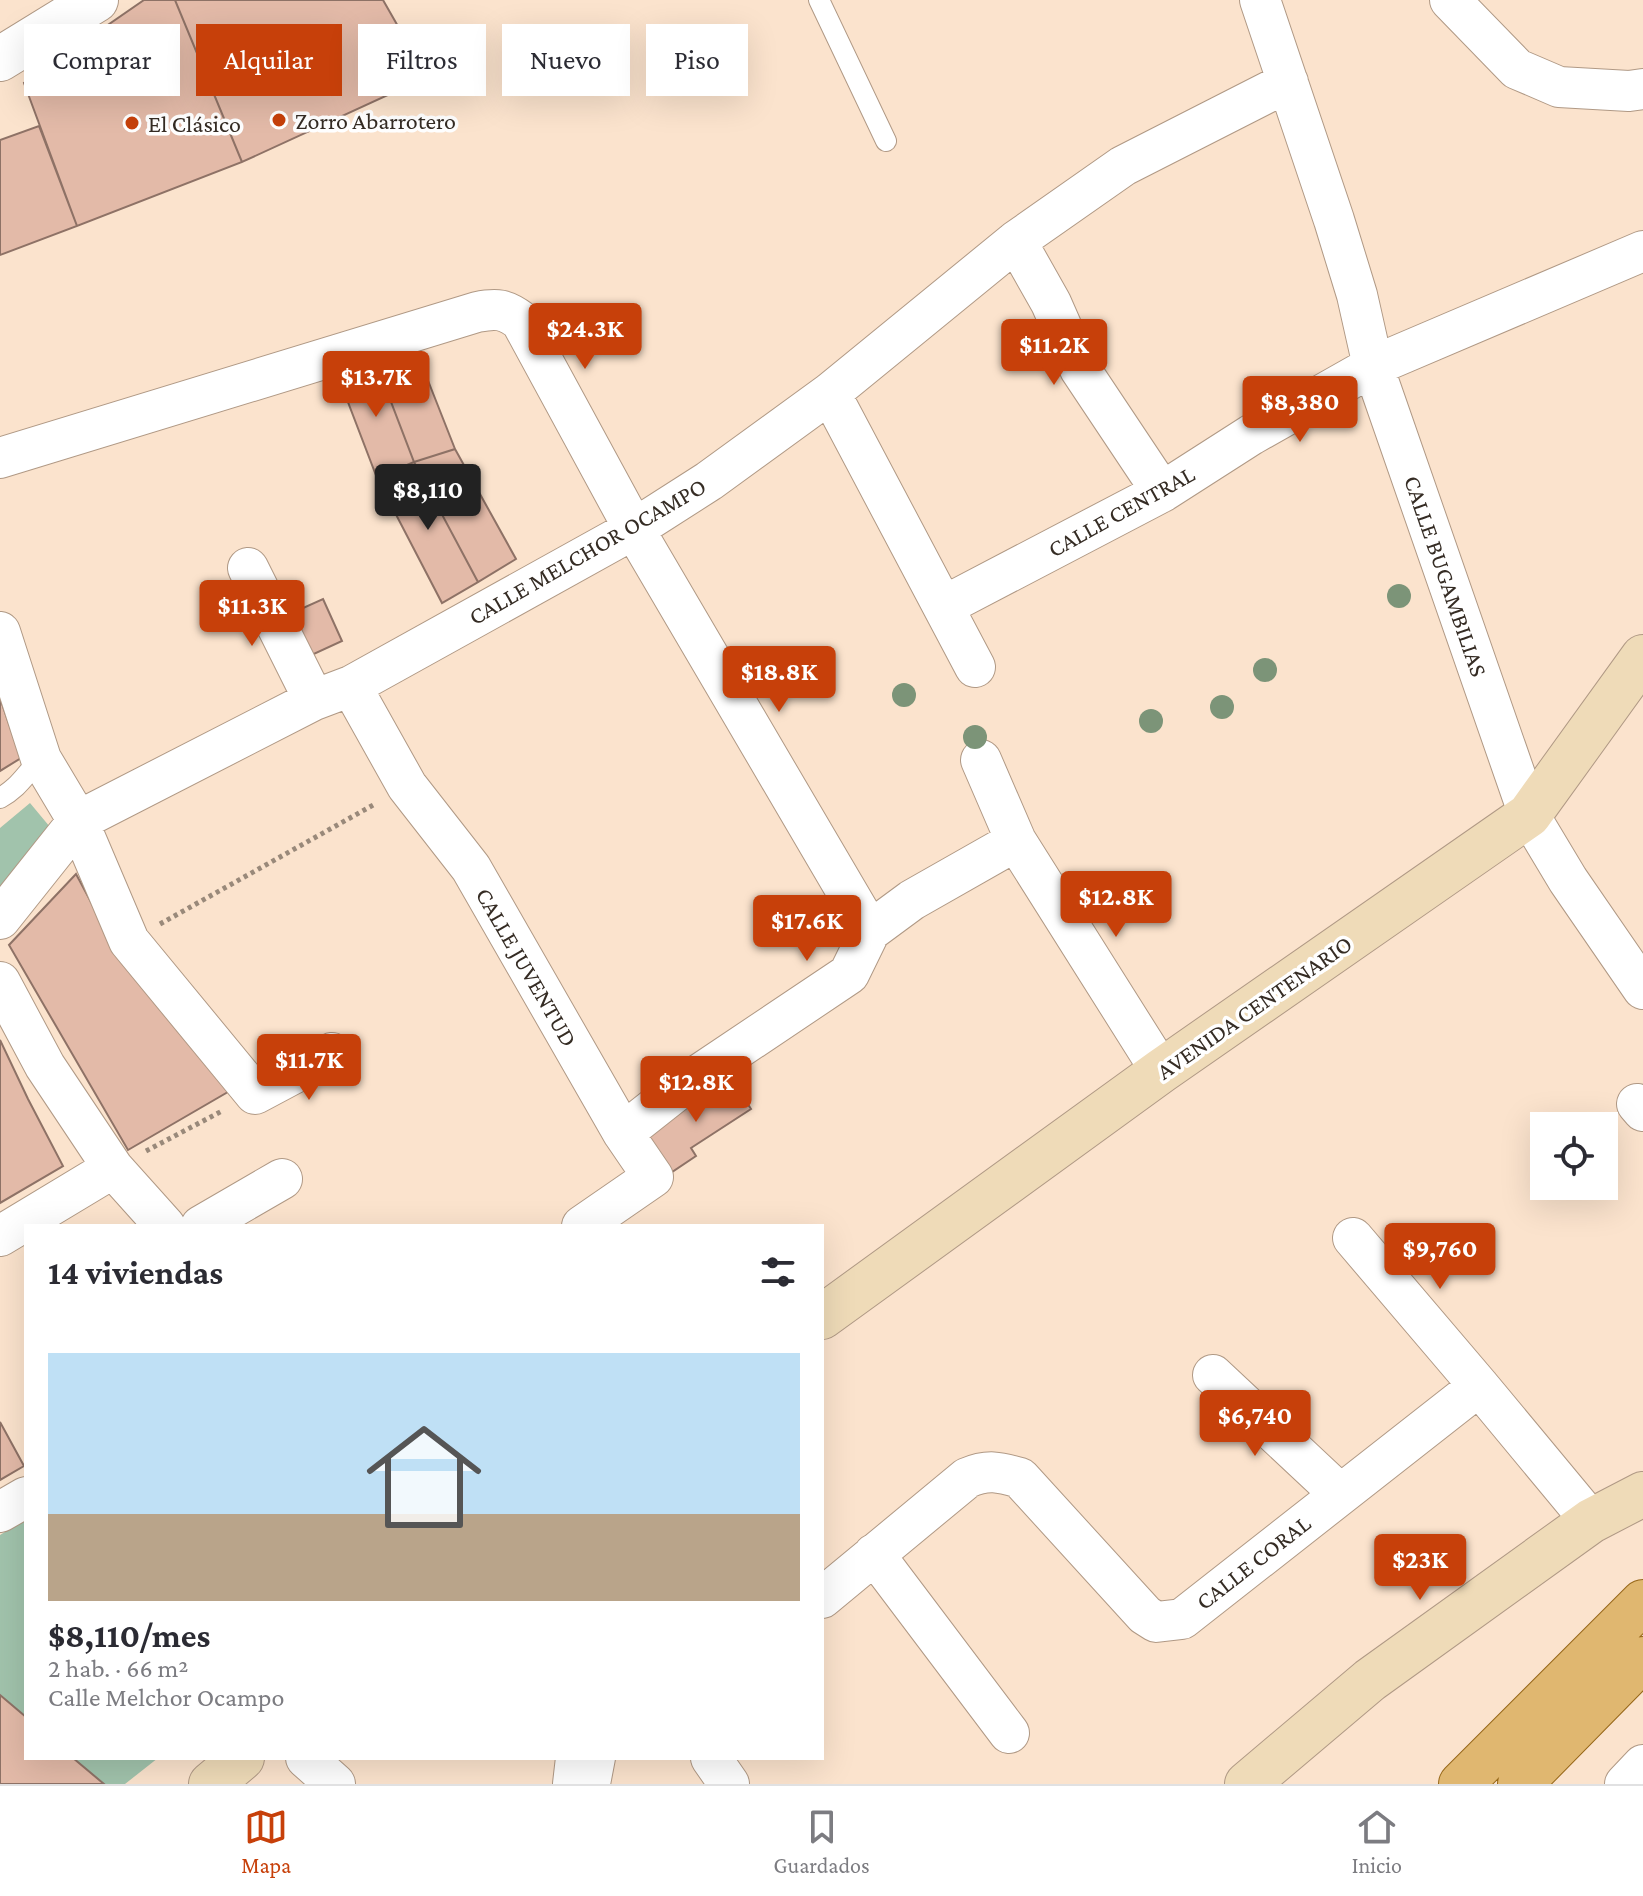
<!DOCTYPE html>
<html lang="es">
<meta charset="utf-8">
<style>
body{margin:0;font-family:"Crimson Pro",serif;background:#f7f7f7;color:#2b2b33;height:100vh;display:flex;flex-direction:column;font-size:30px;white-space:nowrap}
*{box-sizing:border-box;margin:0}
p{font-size:26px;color:#7c7c81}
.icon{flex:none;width:44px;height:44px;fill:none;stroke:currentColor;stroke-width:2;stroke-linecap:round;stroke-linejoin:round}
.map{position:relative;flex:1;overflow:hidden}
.panel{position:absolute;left:24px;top:1224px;width:800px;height:536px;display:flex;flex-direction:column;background:#fff;border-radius:0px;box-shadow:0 8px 32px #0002}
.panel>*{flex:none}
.top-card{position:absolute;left:24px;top:24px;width:800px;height:72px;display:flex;gap:16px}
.fabs{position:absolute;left:1530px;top:1112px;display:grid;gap:16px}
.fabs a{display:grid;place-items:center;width:88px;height:88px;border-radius:0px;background:#fff;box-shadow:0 8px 32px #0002;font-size:40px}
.price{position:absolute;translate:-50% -68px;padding:0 18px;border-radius:8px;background:#c7400a;color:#fff;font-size:26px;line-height:52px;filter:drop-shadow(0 2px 4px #0008)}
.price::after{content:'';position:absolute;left:50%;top:48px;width:24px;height:18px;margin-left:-12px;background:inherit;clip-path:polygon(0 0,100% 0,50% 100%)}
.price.current{background:#222;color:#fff}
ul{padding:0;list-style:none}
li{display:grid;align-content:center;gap:16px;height:424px;padding:0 24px}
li+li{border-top:2px solid #e1e1e2}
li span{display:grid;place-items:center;height:248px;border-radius:0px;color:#555}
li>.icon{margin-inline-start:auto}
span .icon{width:144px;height:144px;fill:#fffc;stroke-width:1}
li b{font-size:34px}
h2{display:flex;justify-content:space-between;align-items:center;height:96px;padding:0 24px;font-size:34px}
.chip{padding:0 28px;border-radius:0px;background:#fff;box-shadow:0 8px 32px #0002;font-size:28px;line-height:72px}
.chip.current{background:#c7400a;color:#fff}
.tabs{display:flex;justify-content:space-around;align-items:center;height:112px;border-top:2px solid #e1e1e2;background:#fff;font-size:22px;color:#7c7c81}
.tabs a{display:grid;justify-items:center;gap:4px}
.tabs .current{color:#c7400a}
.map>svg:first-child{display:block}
</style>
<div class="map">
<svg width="1643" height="1784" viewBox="0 0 1643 1784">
<rect width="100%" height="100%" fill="#fbe3cd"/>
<path fill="#a1c3ac" d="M30,803L55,833L0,886V828Z
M26,1519V1717L0,1695V1535Z
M73,1758H158L125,1784H104Z"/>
<path fill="#e3baa8" stroke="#8e7266" stroke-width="2" d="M144,0H175L242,162L77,226L24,83Z
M175,0H383L427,77L242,162Z
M39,126L77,226L0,255V140Z
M414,345L455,449L414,462L375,360Z
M375,360L414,462L377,478L338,376Z
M455,449L516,559L478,582L414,462Z
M414,462L478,582L442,603L377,478Z
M323,599L342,641L303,659L283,617Z
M0,698L21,758L0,771Z
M76,874L106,930L233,1089L128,1150L9,945Z
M0,1040L28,1099L63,1166L0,1203Z
M730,1077L751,1109L691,1148L696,1156L669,1174L643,1134Z
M0,1422L24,1466L0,1480Z
M0,1695L26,1717V1758H73L104,1784H0Z"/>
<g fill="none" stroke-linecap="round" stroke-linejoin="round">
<g stroke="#b09985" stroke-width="22">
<path id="service" d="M819,0L886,141
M0,798C21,786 24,775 41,759"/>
</g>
<g stroke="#b09985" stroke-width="32">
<path id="pedestrian" d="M595,1784L600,1758"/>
</g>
<g stroke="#b09985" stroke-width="42">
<path id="minor" d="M1260,0L1334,220L1357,295L1373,366L1529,815L1568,880L1643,989
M1450,0L1517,69L1559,87L1629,91L1643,89
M1016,241L1051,303L1080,369L1162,492
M830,393L975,667
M0,458L477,312C497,308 505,309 521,321L634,529L870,931
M248,568L314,700
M944,606L1162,492L1251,435L1373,366L1643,251
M0,632L41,759L78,821L129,941L255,1094L332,1053
M351,686L407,786L471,868L623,1133L653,1177L582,1226
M981,760L1016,841L1161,1071
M0,919L78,821L314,700L351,686L634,529L709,481L830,393L1016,241L1123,166L1288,82
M0,982L45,1066L113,1168L165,1226
M1637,1104L1643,1111
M623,1133L685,1084L849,974L870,931L912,900L1016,841
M201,1226L282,1179
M0,1236L113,1168
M1353,1238L1479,1386L1591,1521
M1213,1375L1340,1494
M0,1512L26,1497
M874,1554L1009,1733
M822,1598L967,1478C988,1469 999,1472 1020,1478L1145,1615L1156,1622L1182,1619L1479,1386
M306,1758L335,1784
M711,1758L729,1784
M573,1784L576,1758
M1625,1784L1643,1765"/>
</g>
<g stroke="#b09985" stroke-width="46">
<path id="tertiary" d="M0,59L96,0"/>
</g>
<g stroke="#b09985" stroke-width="46">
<path id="secondary" d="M822,1317L1161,1071L1529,815L1643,657
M211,1784L242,1758
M1247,1784L1370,1680L1591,1521L1643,1494"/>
</g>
<g stroke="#966718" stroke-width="46">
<path id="primary" d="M1461,1784L1643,1602
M1520,1784L1643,1659"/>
</g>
<path stroke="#99897a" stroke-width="5" stroke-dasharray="4 4" stroke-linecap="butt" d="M160,924L375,804
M146,1151L222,1111"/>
<use href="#service" stroke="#fff" stroke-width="20"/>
<use href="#pedestrian" stroke="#fff" stroke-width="30"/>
<use href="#minor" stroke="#fff" stroke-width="40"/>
<use href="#tertiary" stroke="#fff" stroke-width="44"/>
<use href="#secondary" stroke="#efdbb8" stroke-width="44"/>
<use href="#primary" stroke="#e0b770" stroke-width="44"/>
</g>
<g fill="#7c9478">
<circle cx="1399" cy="596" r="12"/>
<circle cx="1265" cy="670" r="12"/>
<circle cx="904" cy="695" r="12"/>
<circle cx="1222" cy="707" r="12"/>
<circle cx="1151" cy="721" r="12"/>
<circle cx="975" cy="737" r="12"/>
</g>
<g fill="#c7400a" stroke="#fff" stroke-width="3">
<circle cx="279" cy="120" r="8"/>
<circle cx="132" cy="123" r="8"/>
</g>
<g text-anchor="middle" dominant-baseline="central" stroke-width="7" stroke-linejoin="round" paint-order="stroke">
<g font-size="24" fill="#352c24" stroke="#fff" text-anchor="start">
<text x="295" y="120">Zorro Abarrotero</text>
<text x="148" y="123">El Clásico</text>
</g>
<g font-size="24" fill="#352c24" stroke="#fff">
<text transform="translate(1121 511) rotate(-29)">CALLE CENTRAL</text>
<text transform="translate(587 551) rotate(-30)">CALLE MELCHOR OCAMPO</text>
<text transform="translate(1446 576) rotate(71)">CALLE BUGAMBILIAS</text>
<text transform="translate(527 967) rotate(60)">CALLE JUVENTUD</text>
<text transform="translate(1254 1007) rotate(-35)">AVENIDA CENTENARIO</text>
<text transform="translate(1253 1562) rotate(-38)">CALLE CORAL</text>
</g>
</g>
</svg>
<div class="fabs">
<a><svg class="icon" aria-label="locate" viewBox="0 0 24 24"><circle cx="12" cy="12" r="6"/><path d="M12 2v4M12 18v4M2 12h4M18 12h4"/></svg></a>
</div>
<b class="price" style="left:585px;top:371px">$24.3K</b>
<b class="price" style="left:1054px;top:387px">$11.2K</b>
<b class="price" style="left:376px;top:419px">$13.7K</b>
<b class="price" style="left:1300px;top:444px">$8,380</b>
<b class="price current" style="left:428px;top:532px">$8,110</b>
<b class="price" style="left:252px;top:648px">$11.3K</b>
<b class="price" style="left:779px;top:714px">$18.8K</b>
<b class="price" style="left:1116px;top:939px">$12.8K</b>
<b class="price" style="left:807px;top:963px">$17.6K</b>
<b class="price" style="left:309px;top:1102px">$11.7K</b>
<b class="price" style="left:696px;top:1124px">$12.8K</b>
<b class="price" style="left:1440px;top:1291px">$9,760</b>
<b class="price" style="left:1255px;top:1458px">$6,740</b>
<b class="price" style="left:1420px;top:1602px">$23K</b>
<div class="top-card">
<a class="chip">Comprar</a>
<a class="chip current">Alquilar</a>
<a class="chip">Filtros</a>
<a class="chip">Nuevo</a>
<a class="chip">Piso</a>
</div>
<section class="panel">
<h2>14 viviendas<svg class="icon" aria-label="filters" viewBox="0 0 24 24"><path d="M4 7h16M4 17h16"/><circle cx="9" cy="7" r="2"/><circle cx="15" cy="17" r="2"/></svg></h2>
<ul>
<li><span style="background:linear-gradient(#bfe0f5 65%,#b9a48a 0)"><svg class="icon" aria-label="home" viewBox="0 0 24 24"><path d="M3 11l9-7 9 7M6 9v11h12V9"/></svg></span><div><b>$8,110/mes</b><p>2 hab. · 66 m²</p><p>Calle Melchor Ocampo</p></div></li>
</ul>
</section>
</div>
<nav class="tabs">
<a class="current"><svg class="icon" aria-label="map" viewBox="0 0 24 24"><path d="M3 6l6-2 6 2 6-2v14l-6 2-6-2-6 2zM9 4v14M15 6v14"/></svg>Mapa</a>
<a><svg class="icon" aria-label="saved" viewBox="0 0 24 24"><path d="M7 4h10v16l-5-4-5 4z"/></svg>Guardados</a>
<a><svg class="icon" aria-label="home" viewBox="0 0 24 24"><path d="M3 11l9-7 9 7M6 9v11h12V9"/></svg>Inicio</a>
</nav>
